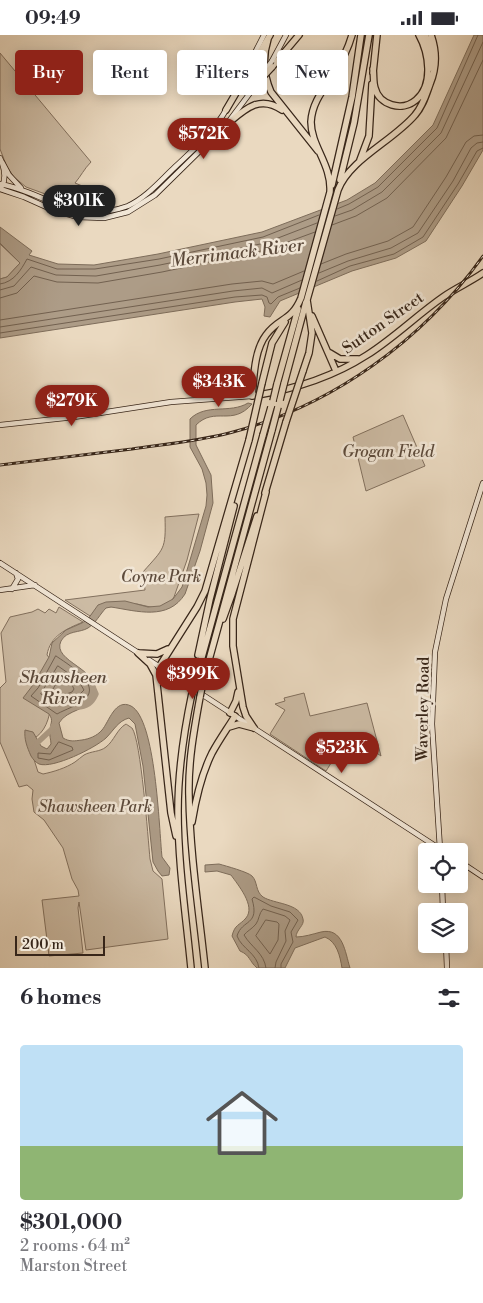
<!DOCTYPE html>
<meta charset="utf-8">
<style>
body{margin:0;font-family:"Libre Bodoni",serif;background:#f2f2f3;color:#2b2b33;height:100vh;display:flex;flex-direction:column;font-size:19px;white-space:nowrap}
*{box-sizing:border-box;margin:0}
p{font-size:16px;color:#7c7c81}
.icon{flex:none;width:28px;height:28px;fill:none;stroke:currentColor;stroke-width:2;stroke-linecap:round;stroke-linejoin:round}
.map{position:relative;height:933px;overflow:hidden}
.sheet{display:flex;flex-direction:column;background:#fff;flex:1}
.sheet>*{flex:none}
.banner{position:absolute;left:15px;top:15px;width:454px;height:45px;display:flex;gap:10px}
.tools{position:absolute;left:418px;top:808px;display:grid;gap:10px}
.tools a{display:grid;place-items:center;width:50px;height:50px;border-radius:5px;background:#fff;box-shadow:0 2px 12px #0003;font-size:25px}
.scale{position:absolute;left:15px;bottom:12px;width:90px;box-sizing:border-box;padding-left:5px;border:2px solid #382619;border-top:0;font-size:14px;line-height:18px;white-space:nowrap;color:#382619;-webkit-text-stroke:4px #f1e6d6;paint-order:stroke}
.price{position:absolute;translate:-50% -42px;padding:0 11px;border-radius:18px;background:#8f2418;color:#fff;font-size:16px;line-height:32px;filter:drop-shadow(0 1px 2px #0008)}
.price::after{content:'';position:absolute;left:50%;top:30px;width:15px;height:11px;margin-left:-8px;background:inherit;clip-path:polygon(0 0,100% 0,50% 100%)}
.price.current{background:#222;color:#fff}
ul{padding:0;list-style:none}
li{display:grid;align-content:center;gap:10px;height:265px;padding:0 20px}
li span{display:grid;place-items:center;height:155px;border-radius:5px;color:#555}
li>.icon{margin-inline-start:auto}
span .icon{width:90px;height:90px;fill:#fffc;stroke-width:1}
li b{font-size:21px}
h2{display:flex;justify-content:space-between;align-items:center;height:60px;padding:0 20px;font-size:21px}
.chip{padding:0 18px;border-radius:5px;background:#fff;box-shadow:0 2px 12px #0003;font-size:18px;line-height:45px}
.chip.current{background:#8f2418;color:#fff}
.status{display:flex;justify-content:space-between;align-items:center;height:35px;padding:0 25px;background:#fff;direction:ltr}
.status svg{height:14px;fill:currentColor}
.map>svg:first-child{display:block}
</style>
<div class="status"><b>09:49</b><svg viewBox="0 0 49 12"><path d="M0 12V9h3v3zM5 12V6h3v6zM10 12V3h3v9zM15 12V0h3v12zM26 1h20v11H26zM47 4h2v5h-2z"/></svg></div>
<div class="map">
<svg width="483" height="933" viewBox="0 0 483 933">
<rect width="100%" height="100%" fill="#ead9c0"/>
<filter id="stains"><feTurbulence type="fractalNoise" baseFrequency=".004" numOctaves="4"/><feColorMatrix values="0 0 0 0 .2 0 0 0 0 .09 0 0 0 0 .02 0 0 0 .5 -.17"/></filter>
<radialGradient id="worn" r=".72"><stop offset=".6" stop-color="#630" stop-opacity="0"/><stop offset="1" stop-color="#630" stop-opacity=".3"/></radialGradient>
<path fill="#ccbba4" stroke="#82705e" d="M0,18L91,127C84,134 81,141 75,148L92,155L104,173L81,172L26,152L14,142L7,132L0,114Z
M0,209L20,228L7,242L0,244Z
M403,380L425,431L366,456L353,402Z
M199,479L187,525L174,562L170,568L159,574L137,569L99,573L90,581L65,565L145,555L143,537C164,513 166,515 165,482Z
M59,572L83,587C66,594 50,601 47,620L51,625C51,650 57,691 33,704L31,715L38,737L43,739C53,737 66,733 75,727C78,725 81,722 84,720C91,716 100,717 106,712C114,706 117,694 126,689C126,689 132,693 132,693C141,705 148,803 150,824L153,836L162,844L168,904L86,915L79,867L78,873L83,918L49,921L42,865L79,861L78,855L72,844L63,813L44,785L34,777L32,764L33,755L27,750L19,752L0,707V653L6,647L1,598L10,582L32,577L38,574L45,578L49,574L56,578Z
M304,658L310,681L367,668L381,721L358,705C339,709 336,721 326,736L270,699L285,675L275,669L285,666L284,663Z"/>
<path fill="#ad9c87" stroke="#7e6d5b" d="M474,0H483V115L462,151L426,206L396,223L352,236L280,266L270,282L264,281L265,272L262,264L235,267L0,303V244L7,242L20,228L0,208V192L32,216L29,220L58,229L94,230L158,219L262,197L347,165L375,148L433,90Z
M248,368L252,369C232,392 215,371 196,390V410L211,440L213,468L200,516L185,559C168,586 137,576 111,572L106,573C100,579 96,588 88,593C80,598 67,595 61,606C51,627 103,634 94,660C89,676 67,674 59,688L63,703C70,707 74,706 82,705C89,704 97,701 102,695C109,687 115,663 131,671C156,684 159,793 162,822L170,833L169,840L162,841L158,836L153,827L143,731L135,689L129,683C118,686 114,695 106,703C95,713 53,734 39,729C35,727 33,724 31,721C27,712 24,704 25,695L33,697L41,711L47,714L51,709C51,705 49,700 50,696C50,688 54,686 49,679L23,663L33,650L49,622L52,608L66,595L82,588L88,584L98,570L106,567L125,566L148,572L160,571L173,564L182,552L206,471L207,460L206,448L202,434L190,412V384C206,368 230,379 248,368Z
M219,829C226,831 248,837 252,841C258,847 255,856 263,862C274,869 300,868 303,884C305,890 296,895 296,902C304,902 313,899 321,897C343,892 345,917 350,933H342C340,921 337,907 325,902L295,913L285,933H257C249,926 250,920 240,916L232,901C235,889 239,891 246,883C256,871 238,850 231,840L217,836L205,837V830Z"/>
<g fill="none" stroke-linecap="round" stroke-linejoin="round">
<path stroke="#726150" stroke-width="1" d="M337,174L349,169L378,152L437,93L478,0
M335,181L352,175L382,157L441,98L483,7
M332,190L356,181L387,163L446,103L483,25
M321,229L346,219L388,206L413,192L446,142L466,107L474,101L483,100
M319,238L348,226L391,213L418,198L453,146L471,113L477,108L483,107
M317,246L350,231L394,219L423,202L458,149L477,116L483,113
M0,249C14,247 21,235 27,224L57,234H95L159,224L263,202L319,180
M0,255L14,251L31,232L56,240L96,241L160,230L265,208L317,188
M0,263L17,258L34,241L57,247L98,248L162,237L266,215L315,197
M0,285L232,249L262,246L273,249L304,236
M0,292L233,256L262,253L272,258L302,245
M0,298L235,262L262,260L267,262L269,268L271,269L278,262L300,253
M56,621C66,628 102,649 85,664C77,671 66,674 57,679L31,661L38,653Z
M58,631L78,645L84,655L76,663L58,670L41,659Z
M61,642L72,650L74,654L72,657L58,662L52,656L59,643Z
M59,707L72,712L73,715L49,725L38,723V718L50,719Z
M266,885L277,887L279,889L278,905L270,919L256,901Z
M259,933C257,918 242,914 237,901C242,884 260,891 252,864L254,862L271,871L290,877L298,885L291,897L293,907L281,929V933
M266,933C264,918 251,912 244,900C247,896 252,894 256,889C259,885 259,878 263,874L285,881L290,885L285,896L286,906L276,927L275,933"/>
<path stroke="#ad9c87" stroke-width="5.5" d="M77,672C87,672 92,668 96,659L93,652
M36,713L37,708L52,694L53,691"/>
<g stroke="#382619" stroke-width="6">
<path id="secondary" d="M272,26L286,0
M245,37L264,0
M0,123C4,132 7,142 2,151
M2,127L9,140L21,153
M0,149C29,154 54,172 83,176C97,178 114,176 128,171C147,162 160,146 175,132C194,114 215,96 227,73
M0,154L24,162L53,175L78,182L104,183L128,177L155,160L214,102L226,90L253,54
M0,390L74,382L171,367L252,361
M0,528L140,619
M12,554L18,544L16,538
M0,555L35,550
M149,625L443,816
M440,814L432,689L435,617L446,564L483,448
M459,826L483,842
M442,849L443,876
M446,909L447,933"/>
</g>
<g stroke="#382619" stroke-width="8">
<path id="highway" d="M352,0C348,14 342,26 334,39C324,54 312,67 311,87C311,111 332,130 330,157L301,263C291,287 279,282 266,300C254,316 254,342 252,361C291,355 333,342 367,320C394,303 417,280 443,262C456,253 470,247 483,238
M425,0L431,16L432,33
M268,4C262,23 263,39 271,57L318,116
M272,32L299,0
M373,34C374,40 373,47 375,53C379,70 402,77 416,65C434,50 429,18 419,0
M373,38L377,0
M252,54L258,47
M226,75L270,0
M226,90C244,75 259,59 282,75
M360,125L369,101L372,49
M340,145L354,88L369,0
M332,150L352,62L361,0
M312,281L336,336
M330,318L340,324H358
M303,336L309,318L312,298L307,265L338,155C350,124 393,106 415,80C423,71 426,60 430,49C437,32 437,17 431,0
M262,348L272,308L285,287
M277,349L298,274
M284,349L306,267
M265,458L286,387
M223,584L232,559L257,481
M138,618L150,629L156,640L171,778L176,801
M139,618L157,619L168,614
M198,620L210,564L234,471
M159,632L197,572L205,556L249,405
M196,644L263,400
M203,647L272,395
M158,648L162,638L166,636
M200,662C194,695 188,728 189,761C190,819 199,876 205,933
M230,678L236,666L238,657
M229,692L239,689L254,693
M254,693L246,681L243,672L233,611V584L266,457
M192,787C196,763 201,740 212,718C219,705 227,694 235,681
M191,933C186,881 178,828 178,776C178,736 184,696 192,658"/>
</g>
<use href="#secondary" stroke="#f1e6d6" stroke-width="4.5"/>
<use href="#highway" stroke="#ead9c0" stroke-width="5.5"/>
<g stroke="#382619" stroke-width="3">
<path id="rail" d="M0,430C44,425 88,419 132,414C166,409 200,406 233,397C333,370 423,305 483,221"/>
</g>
<use href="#rail" stroke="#f1e6d6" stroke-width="1" stroke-dasharray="4" stroke-linecap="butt"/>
<g stroke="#382619" stroke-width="6" stroke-linecap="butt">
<path id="secondary-bridge" d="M263,38L272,26"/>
</g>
<g stroke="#382619" stroke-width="8" stroke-linecap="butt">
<path id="highway-bridge" d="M258,47L272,32
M280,365L284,349
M273,366L277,349
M286,387L303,336
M272,395L278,372
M263,400L271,372
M249,405L262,348
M192,658L196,644
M200,662L203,647"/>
</g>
<use href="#secondary-bridge" stroke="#f1e6d6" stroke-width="4.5"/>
<use href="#highway-bridge" stroke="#ead9c0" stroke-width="5.5"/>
</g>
<g text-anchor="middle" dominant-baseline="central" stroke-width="5" stroke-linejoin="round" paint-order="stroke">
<g font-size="16" fill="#382619" stroke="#f1e6d6">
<text transform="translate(383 288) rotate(-35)">Sutton Street</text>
<text transform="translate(423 674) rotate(-89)">Waverley Road</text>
</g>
<g font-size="16" font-style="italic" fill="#5d4b3c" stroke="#f1e6d6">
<text x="388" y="417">Grogan Field</text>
<text x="161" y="542">Coyne Park</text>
<text x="95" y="772">Shawsheen Park</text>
</g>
<g font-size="18" font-style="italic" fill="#5b493a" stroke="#f1e6d6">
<text transform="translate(237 218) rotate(-7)">Merrimack River</text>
<text x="63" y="642">Shawsheen<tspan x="63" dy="21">River</tspan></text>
</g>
</g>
<rect width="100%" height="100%" filter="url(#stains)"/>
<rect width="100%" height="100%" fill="url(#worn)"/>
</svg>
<div class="tools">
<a><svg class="icon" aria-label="locate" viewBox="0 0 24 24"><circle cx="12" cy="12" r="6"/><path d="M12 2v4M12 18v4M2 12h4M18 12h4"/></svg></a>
<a><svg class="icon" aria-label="layers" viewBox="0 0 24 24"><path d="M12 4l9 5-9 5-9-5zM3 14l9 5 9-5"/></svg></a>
</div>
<div class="scale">200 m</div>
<b class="price" style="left:204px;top:125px">$572K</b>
<b class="price current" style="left:79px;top:192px">$301K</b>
<b class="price" style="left:219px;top:373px">$343K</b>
<b class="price" style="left:72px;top:392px">$279K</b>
<b class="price" style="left:193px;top:665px">$399K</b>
<b class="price" style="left:342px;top:739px">$523K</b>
<div class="banner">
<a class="chip current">Buy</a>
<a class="chip">Rent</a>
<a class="chip">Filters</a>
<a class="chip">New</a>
</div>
</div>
<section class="sheet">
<h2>6 homes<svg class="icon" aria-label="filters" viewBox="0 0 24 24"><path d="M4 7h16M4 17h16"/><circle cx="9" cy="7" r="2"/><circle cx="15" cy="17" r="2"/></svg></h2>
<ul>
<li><span style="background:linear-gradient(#bfe0f5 65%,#8fb573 0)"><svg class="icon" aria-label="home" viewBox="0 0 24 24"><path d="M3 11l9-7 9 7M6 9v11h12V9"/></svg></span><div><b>$301,000</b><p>2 rooms · 64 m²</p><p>Marston Street</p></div></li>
</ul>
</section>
